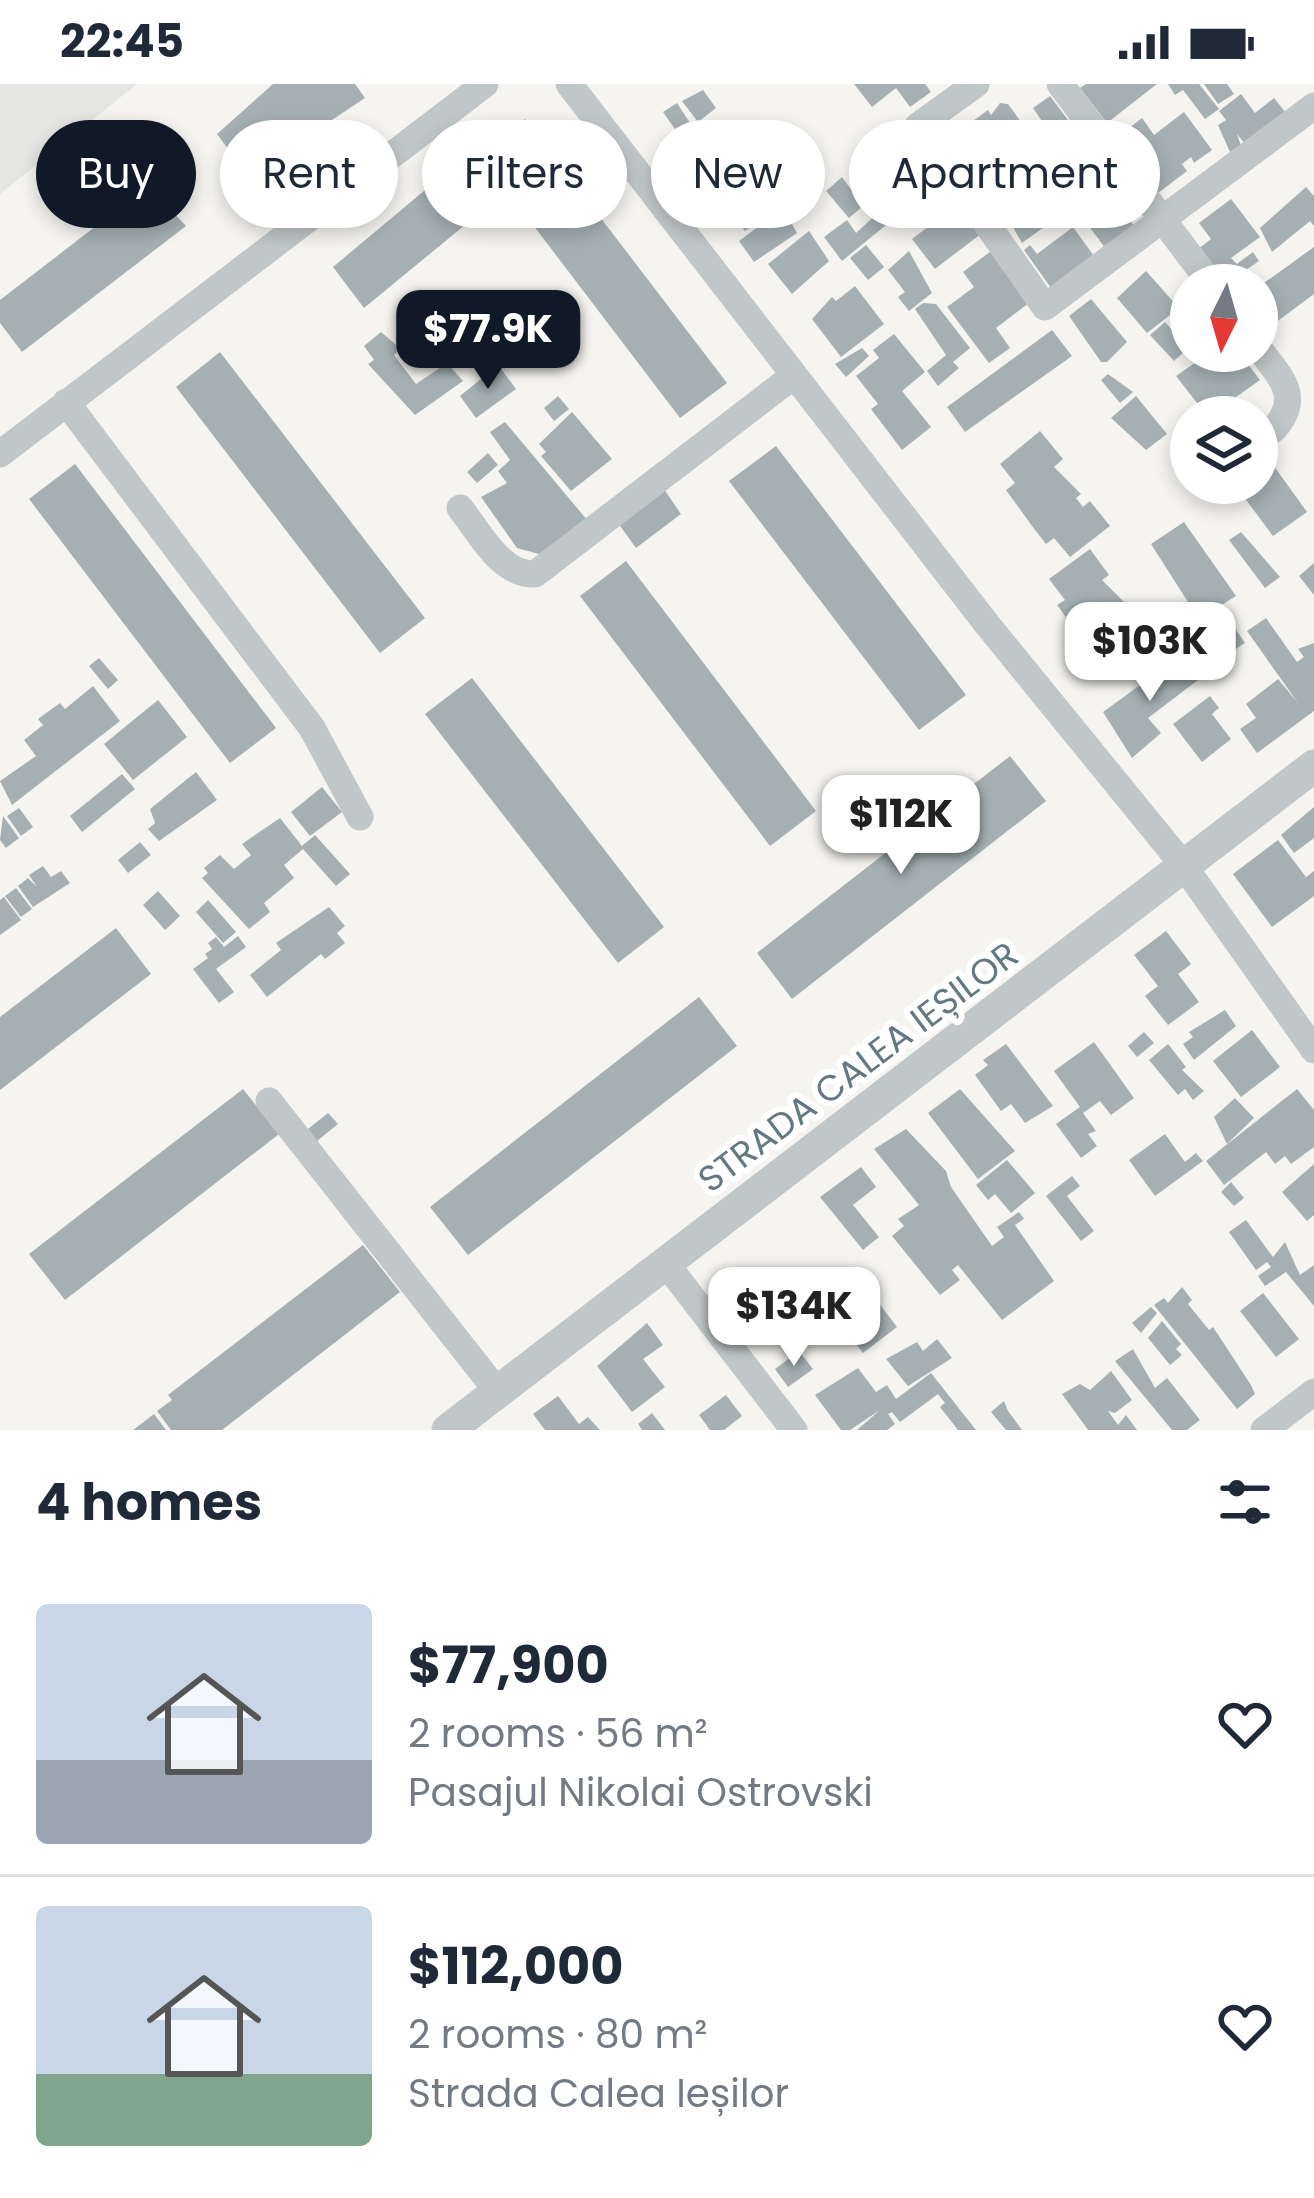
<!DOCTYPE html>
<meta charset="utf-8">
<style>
body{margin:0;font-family:Poppins,sans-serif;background:#f2f2f3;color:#1f2937;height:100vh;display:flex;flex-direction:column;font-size:45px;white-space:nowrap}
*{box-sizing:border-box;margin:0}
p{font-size:39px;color:#747a83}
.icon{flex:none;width:66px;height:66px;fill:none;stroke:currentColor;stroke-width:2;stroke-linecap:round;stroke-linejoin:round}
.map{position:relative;height:1346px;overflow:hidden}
.drawer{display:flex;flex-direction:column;background:#fff;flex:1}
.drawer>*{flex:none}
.top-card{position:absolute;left:36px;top:36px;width:1242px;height:108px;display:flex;gap:24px}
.needle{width:78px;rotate:185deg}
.tools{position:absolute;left:1170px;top:180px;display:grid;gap:24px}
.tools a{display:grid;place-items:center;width:108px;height:108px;border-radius:50%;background:#fff;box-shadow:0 6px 18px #0003;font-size:60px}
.price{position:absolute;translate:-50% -102px;padding:0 27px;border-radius:24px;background:#fff;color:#222;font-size:39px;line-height:78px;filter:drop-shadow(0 3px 6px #0008)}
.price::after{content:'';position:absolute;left:50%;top:72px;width:36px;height:27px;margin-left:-18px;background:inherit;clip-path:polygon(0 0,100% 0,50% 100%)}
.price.selected{background:#111827;color:#fff}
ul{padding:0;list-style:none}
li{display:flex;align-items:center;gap:36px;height:300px;padding:0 36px}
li+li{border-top:3px solid #e0e1e3}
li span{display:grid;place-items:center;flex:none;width:336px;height:240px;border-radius:12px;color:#555}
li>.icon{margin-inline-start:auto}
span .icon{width:144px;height:144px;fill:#fffc;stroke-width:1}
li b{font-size:51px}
h2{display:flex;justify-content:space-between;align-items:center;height:144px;padding:0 36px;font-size:51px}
.tag{padding:0 42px;border-radius:54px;background:#fff;box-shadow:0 6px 18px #0003;font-size:42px;line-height:108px}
.tag.selected{background:#111827;color:#fff}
.status{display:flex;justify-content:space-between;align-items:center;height:84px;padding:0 60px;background:#fff;direction:ltr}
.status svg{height:33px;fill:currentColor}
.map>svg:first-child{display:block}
</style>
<div class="status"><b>22:45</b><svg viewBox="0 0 49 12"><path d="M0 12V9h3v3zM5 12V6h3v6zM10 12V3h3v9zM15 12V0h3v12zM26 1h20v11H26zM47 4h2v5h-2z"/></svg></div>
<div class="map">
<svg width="1314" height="1346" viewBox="0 0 1314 1346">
<rect width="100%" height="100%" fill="#f5f4f0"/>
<path fill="#e5e6e4" d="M0,0H137L0,110Z"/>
<path fill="#a6b0b3" d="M273,0H355L365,14L285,67L289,72L253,99L217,50Z
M854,0H925L931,8L910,23L896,4L872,23Z
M1086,0H1157L1107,39L1080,4Z
M1168,0H1199L1219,25L1205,35L1183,6L1175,11Z
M1204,0H1227L1234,10L1218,20Z
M703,6L716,24L698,38L682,17Z
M1241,10L1255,29L1274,14L1286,29L1245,60L1237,50L1241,62L1230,68L1218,41L1226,36L1219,27Z
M1050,12L1068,36L1050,49L1033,24Z
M677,19L692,42L679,51L663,28Z
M1000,19L1008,20L1034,56L975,97L951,61L975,41L973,37L988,26L991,31Z
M1184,28L1212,66L1194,79L1191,73L1182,80L1187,87L1158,109L1116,54L1142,34L1154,51Z
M525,35L727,299L680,334L479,70Z
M1068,48L1105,99L1022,159L998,117L1014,106L1027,125L1059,107L1034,72Z
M905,65L932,98L901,124L890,111L877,122L860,101Z
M771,72L787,95L778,101L788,114L745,147L718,111Z
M842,93L863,122L849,134L826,107Z
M431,101L465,141L364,224L333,183Z
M148,102L186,142L22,268L0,239V216Z
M1306,103L1314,112V142L1310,137L1272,168L1260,144Z
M1108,107L1135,143L1106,165L1079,129Z
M1231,115L1260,153L1231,174L1237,180L1253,168L1259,177L1240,190L1244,201H1221L1198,165L1211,155L1199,139Z
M959,119L982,149L935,185L912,155Z
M783,124L797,149L754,178L739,157Z
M882,125L891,137L842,177L824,153L847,136L856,149Z
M1073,143L1094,172L1051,204L1024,166L1030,161L1037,170Z
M809,147L829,177L792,210L768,180Z
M866,161L884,183L868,196L850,174Z
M1314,163V210L1275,239L1257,216V204Z
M994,165L1029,219L996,244L1010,264L989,279L947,223L974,203L963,188Z
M909,167L932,209L909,227L898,213L905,208L888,186Z
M1146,187L1179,224L1147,249L1117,214Z
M855,202L884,240L841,273L812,235L832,213L836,217Z
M440,213L453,231L438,241L425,225Z
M1091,215L1127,258L1107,278H1101L1069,232Z
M923,219L936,220L970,264L953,278L959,284L938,302L927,287L946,271L915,225Z
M424,232L432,246L449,242L464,265L425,281L410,258L417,254L409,242Z
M1165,238L1188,264L1174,277L1150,251Z
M1052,246L1072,272L965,348L947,323Z
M381,248L401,265L394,271L416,300L447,279L463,297L415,331L368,280L374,276L364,262Z
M894,250L925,288L902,307L931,343L902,366L871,325L878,320L856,292L879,274L873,266Z
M862,264L869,272L846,293L835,280Z
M1212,267H1238L1260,296L1208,333L1176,292Z
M220,268L425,534L380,569L176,303Z
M498,281L516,305L476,334L460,312Z
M1108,290L1133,308L1120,319L1101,296Z
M558,312L569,325L554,337L544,324Z
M1136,312L1167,350L1146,366L1111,334Z
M572,328L612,375L571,407L541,372L546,368L539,360Z
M505,338L588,437L539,470L517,464L481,413L507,399L498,387L510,376L490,348Z
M1040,347L1063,375L1054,383L1081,410L1076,414L1083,423L1090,417L1110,442L1070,473L1054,454L1046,460L1032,442L1006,406L1015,399L1000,380Z
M776,362L966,611L919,646L729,397Z
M488,369L498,381L477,399L467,388Z
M1271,378L1307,428L1273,452L1238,405L1257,399V389Z
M75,380L276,644L230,679L29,415Z
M664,405L681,430L636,464L618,439Z
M1184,438L1236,512L1220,522L1245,559L1223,573L1151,460Z
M1241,448L1280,493L1265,504L1229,456Z
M1090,465L1109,491L1102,496L1128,522L1123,526L1131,537L1139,531L1160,558L1118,589L1103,569L1096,574L1083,556L1057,521L1065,516L1049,495Z
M626,477L816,727L770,762L580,512Z
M1314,479V511L1299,492Z
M1266,534L1297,578L1304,573L1298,565L1314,559V627L1257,669L1240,645L1256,634L1246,620L1278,595L1298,619L1247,547Z
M1184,569L1202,593L1148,634L1161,649L1132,674L1103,628Z
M99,574L118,596L108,605L89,582Z
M472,594L664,843L618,879L425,630Z
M93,602L120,637L12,721L0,697L36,672L24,656L43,641L38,635L60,619L65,625Z
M1210,612L1219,624L1212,630L1231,655L1202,678L1173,640Z
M158,616L187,653L133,696L104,660Z
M1010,672L1046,717L792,915L757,869Z
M196,688L217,716L159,757L148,745L155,739L150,725Z
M122,690L135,705L82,748L70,732Z
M322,703L342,728L310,752L291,728Z
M1314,723V754L1294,769L1281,751Z
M19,724L33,743L21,752L7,732Z
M3,732L19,754L6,764L0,756Z
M280,734L302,762L315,751L350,790L336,802L303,765L284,781L294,794L264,819L270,828L249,845L202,794L208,789L204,784L220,771L234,785L251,771L242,760Z
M1278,756L1306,793L1314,787V812L1272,843L1233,790Z
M140,758L151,771L128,789L118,776Z
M43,782L51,793L61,787L70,799L33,823L18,802L28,794L37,803L29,791Z
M16,804L32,825L21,833L5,812Z
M158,807L180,832L165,846L143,821Z
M4,813L21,836L0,851V816Z
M208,816L236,848L223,859L196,828Z
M329,823L345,842L337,849L345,859L325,875L321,870L267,913L250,891L281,866L276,859Z
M116,844L151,890L0,1006V933Z
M1166,847L1191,880L1178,890L1199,918L1168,941L1145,912L1158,902L1134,871Z
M238,852L246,863L216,885L234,908L219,919L193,885L208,874L205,870L212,865L208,859L216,853L224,863Z
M699,913L737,962L468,1171L430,1123Z
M1225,926L1236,942L1194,976L1183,960L1193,953L1189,948Z
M1252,946L1280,983L1241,1013L1213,977Z
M1144,948L1154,959L1137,973L1128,962Z
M1094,958L1134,1014L1111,1031L1100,1017L1083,1029L1096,1047L1088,1050L1097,1062L1081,1074L1056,1040L1080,1023L1054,987Z
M1006,960L1053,1022L1025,1039L1011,1020L1001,1027L975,991L988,981L983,976Z
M1168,960L1186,983L1182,986L1204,1007L1193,1016L1185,1005L1178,1011L1149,976Z
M243,1005L279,1050L65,1216L29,1170Z
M960,1005L1015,1067L978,1095L928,1029Z
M1297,1005L1314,1026V1063L1291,1080L1285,1072L1275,1080L1266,1068L1224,1101L1206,1077Z
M1235,1014L1254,1034L1227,1060L1214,1033Z
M328,1029L338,1040L317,1057L308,1045Z
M906,1045L946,1087L951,1103L992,1162L1004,1153L997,1143L1019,1128L1024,1135L1015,1141L1054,1197L1002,1236L958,1181L952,1186L960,1196L940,1211L892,1152L904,1142L898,1135L919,1121L874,1065Z
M1165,1050L1185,1078L1196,1069L1203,1077L1155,1112L1129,1076Z
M1007,1076L1035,1109L1011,1129L995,1110L988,1116L976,1101Z
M1314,1080V1131L1307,1137L1282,1108Z
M861,1083L876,1103L853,1121L879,1153L863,1166L820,1113Z
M1072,1092L1080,1102L1067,1112L1094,1147L1081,1157L1046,1112Z
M1231,1098L1244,1114L1234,1122L1221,1108Z
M1246,1136L1273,1173L1285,1158L1300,1191L1314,1181V1222L1286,1188L1265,1202L1258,1192L1271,1183L1267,1178L1256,1186L1229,1148Z
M363,1161L400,1208L222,1346H171L157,1327L172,1316L168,1311Z
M858,1192L897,1243L863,1269L824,1218Z
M1182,1203L1192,1216L1188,1220L1209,1246L1213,1243L1251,1301L1255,1310L1237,1325L1154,1221L1164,1214L1168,1219Z
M1263,1209L1299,1255L1276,1273L1240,1227Z
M1151,1223L1157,1229L1141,1249L1132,1239Z
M1162,1237L1181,1260L1176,1265L1182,1271L1170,1281L1148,1254Z
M647,1239L663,1261L643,1275L665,1303L632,1328L597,1282Z
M937,1255L952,1274L908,1302L886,1275L917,1258L923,1267Z
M1133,1265L1155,1304L1167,1294L1200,1336L1187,1346H1172L1115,1277Z
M799,1267L813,1285L788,1303L775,1285Z
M858,1284L876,1308L887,1301L896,1315L931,1289L976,1346H958L940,1323L945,1319L938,1310L900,1338L892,1328L888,1330L895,1340L887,1346H857L880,1326L850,1346H841L815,1311Z
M1111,1287L1132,1316L1115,1329L1108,1327L1118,1341L1126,1331L1137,1346H1088L1062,1310L1080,1300L1090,1306Z
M726,1311L742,1332L724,1346H710L699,1331Z
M558,1312L579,1340L588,1333L600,1346H545L533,1330Z
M1004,1317L1008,1327L1022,1346H1006L991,1328Z
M652,1329L665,1346H642L638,1340Z
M154,1330L166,1346H133Z"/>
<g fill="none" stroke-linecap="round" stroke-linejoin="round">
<path stroke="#c1c6c8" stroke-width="27" d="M569,0L986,539L1184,782L1314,966
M976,0L918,42L1045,223L1314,22
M1060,0L1212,201
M1257,262C1280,293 1303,312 1274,345
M66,318L312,644L360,733
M0,370L485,0
M460,424C480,449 500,491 535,490L792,293
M269,1017L497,1307
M664,1177L794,1346
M1264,1346L1314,1308"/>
<path stroke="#c1c6c8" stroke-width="33" d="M448,1346L1314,682"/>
</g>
<g text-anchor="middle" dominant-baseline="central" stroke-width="12" stroke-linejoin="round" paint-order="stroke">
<g font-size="36" fill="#637982" stroke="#fff">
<text transform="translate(858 983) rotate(-37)">STRADA CALEA IEȘILOR</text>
</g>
</g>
</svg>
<div class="tools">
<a><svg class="needle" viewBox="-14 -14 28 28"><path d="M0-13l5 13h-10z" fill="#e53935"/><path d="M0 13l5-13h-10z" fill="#747a83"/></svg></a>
<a><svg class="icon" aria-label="layers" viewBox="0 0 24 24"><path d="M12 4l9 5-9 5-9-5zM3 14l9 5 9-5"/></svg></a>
</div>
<b class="price selected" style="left:488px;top:308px">$77.9K</b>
<b class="price" style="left:1150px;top:620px">$103K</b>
<b class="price" style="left:901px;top:793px">$112K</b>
<b class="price" style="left:794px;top:1285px">$134K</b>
<div class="top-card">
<a class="tag selected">Buy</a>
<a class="tag">Rent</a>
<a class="tag">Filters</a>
<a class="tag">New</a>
<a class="tag">Apartment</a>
</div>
</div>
<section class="drawer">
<h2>4 homes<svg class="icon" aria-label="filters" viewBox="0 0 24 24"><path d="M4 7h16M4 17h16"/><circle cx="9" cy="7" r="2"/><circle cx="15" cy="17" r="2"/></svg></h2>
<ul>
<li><span style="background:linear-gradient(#c9d6e8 65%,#9aa5b1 0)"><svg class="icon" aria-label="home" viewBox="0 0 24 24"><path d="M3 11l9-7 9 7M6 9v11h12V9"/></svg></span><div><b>$77,900</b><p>2 rooms · 56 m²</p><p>Pasajul Nikolai Ostrovski</p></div><svg class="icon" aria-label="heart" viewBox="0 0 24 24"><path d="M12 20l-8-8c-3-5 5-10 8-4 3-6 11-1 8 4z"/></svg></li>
<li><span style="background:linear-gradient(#c9d6e8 70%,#7fa58c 0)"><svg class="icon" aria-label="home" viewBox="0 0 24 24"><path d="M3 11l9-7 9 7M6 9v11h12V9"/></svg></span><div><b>$112,000</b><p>2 rooms · 80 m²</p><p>Strada Calea Ieșilor</p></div><svg class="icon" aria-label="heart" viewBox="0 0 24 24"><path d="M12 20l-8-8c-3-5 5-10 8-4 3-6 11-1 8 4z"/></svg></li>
</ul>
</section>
